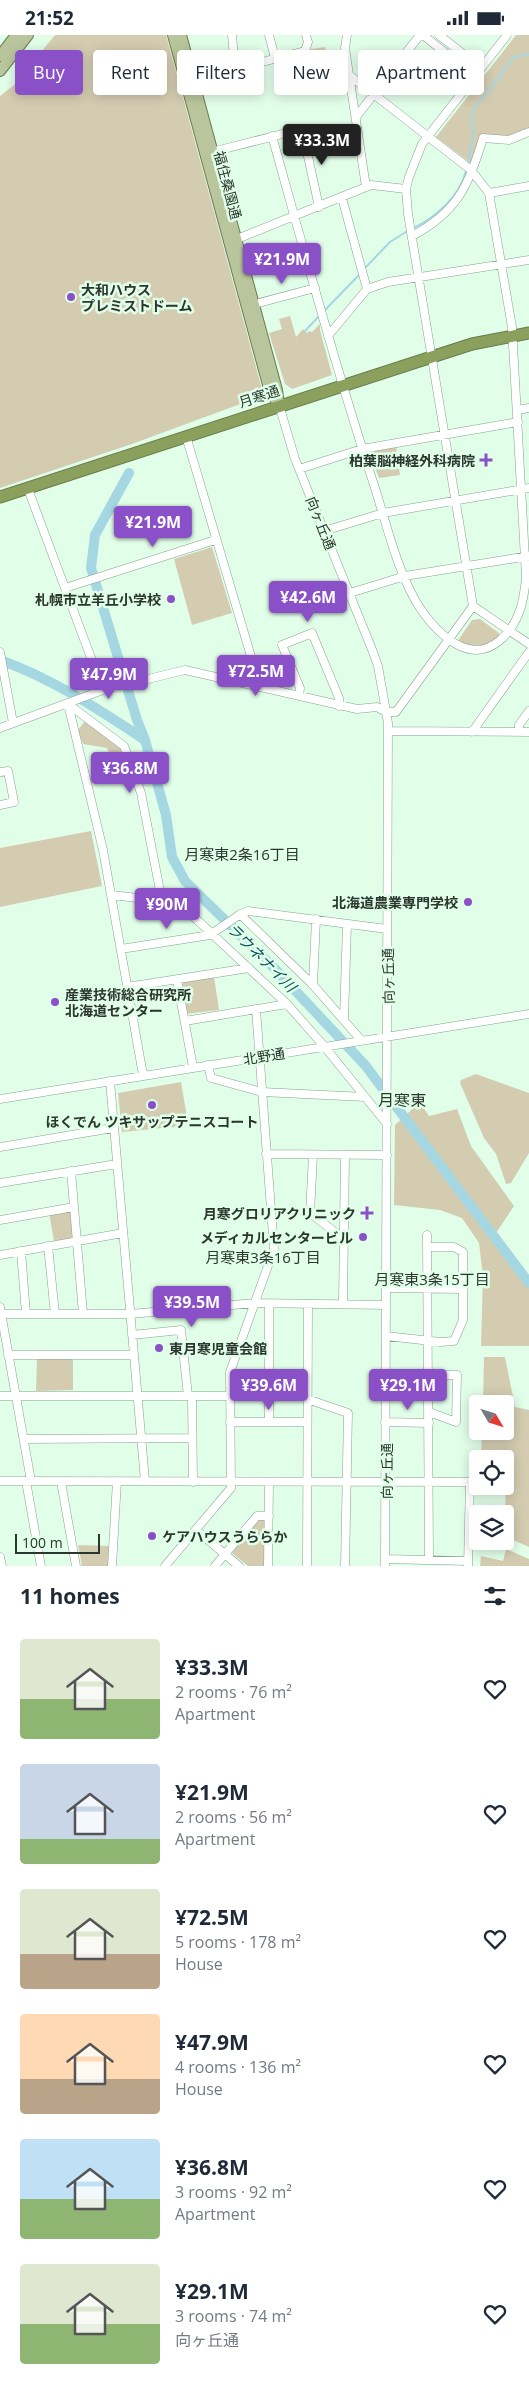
<!DOCTYPE html>
<meta charset="utf-8">
<style>
body{margin:0;font-family:"Open Sans","Noto Sans JP",sans-serif;background:#f2f2f3;color:#1f2937;height:100vh;display:flex;flex-direction:column;font-size:19px;white-space:nowrap}
*{box-sizing:border-box;margin:0}
p{font-size:16px;color:#747a83}
.icon{flex:none;width:28px;height:28px;fill:none;stroke:currentColor;stroke-width:2;stroke-linecap:round;stroke-linejoin:round}
.map{position:relative;height:1531px;overflow:hidden}
.side{display:flex;flex-direction:column;background:#fff;flex:1}
.side>*{flex:none}
.banner{position:absolute;left:15px;top:15px;width:500px;height:45px;display:flex;gap:10px}
.needle{width:32px;rotate:128deg}
.buttons{position:absolute;left:469px;top:1360px;display:grid;gap:10px}
.buttons a{display:grid;place-items:center;width:45px;height:45px;border-radius:5px;background:#fff;box-shadow:0 2px 12px #0003;font-size:25px}
.scale{position:absolute;left:15px;bottom:12px;width:85px;box-sizing:border-box;padding-left:5px;border:2px solid #2b362e;border-top:0;font-size:14px;line-height:18px;white-space:nowrap;color:#2b362e;-webkit-text-stroke:4px #e1fee9;paint-order:stroke}
.price{position:absolute;translate:-50% -42px;padding:0 11px;border-radius:5px;background:#8a50c7;color:#fff;font-size:16px;line-height:32px;filter:drop-shadow(0 1px 2px #0008)}
.price::after{content:'';position:absolute;left:50%;top:30px;width:15px;height:11px;margin-left:-8px;background:inherit;clip-path:polygon(0 0,100% 0,50% 100%)}
.price.selected{background:#222;color:#fff}
ul{padding:0;list-style:none}
li{display:flex;align-items:center;gap:15px;height:125px;padding:0 20px}
li span{display:grid;place-items:center;flex:none;width:140px;height:100px;border-radius:5px;color:#555}
li>.icon{margin-inline-start:auto}
span .icon{width:60px;height:60px;fill:#fffc;stroke-width:1}
li b{font-size:21px}
h2{display:flex;justify-content:space-between;align-items:center;height:60px;padding:0 20px;font-size:21px}
.tag{padding:0 18px;border-radius:5px;background:#fff;box-shadow:0 2px 12px #0003;font-size:18px;line-height:45px}
.tag.selected{background:#8a50c7;color:#fff}
.status{display:flex;justify-content:space-between;align-items:center;height:35px;padding:0 25px;background:#fff;direction:ltr}
.status svg{height:14px;fill:currentColor}
.map>svg:first-child{display:block}
</style>
<div class="status"><b>21:52</b><svg viewBox="0 0 49 12"><path d="M0 12V9h3v3zM5 12V6h3v6zM10 12V3h3v9zM15 12V0h3v12zM26 1h20v11H26zM47 4h2v5h-2z"/></svg></div>
<div class="map">
<svg width="529" height="1531" viewBox="0 0 529 1531">
<rect width="100%" height="100%" fill="#e1fee9"/>
<path fill="#d4ccb1" d="M55,0H166L262,354L257,363L132,409L0,453V61L14,50Z
M516,0H529V93L510,102L482,100L473,130L436,102Z
M325,12L329,38L315,41L311,14Z
M290,281L296,302L303,294L307,298L309,296L312,297L320,289V295L332,340L292,354L285,349L269,298L282,294L279,284Z
M396,411L400,440L379,443L370,419L372,415Z
M212,512L232,578L192,590L174,524Z
M480,584L499,598V602C485,611 476,613 460,608L459,604L472,585Z
M85,686L120,713L123,722L112,725L107,713L83,709L78,695Z
M91,796L102,851L0,872V813Z
M214,942L219,975L186,979L181,948Z
M476,1039L529,1058V1118L511,1148L506,1149L496,1119L484,1103L460,1048L461,1045Z
M181,1047L187,1082L183,1091L122,1097L118,1058Z
M420,1067L429,1081L457,1074L471,1111L514,1171L496,1198L529,1241V1311H481L483,1241L479,1208L462,1183L440,1175L394,1170L395,1090Z
M72,1174L74,1203L54,1206L49,1178Z
M484,1322H505L515,1372L529,1375V1512L505,1501L506,1420L481,1419L482,1396H505V1369H483Z
M73,1323V1355L36,1356L37,1324Z
M260,1484L267,1485L266,1531H248L232,1518Z
M78,1510L110,1511L109,1531H82Z
M506,1514L529,1524V1531H480L481,1521L503,1526Z"/>
<g fill="none" stroke-linecap="round" stroke-linejoin="round">
<path stroke="#a5d7e3" stroke-width="2" d="M468,129L473,99L472,77L514,22L529,19
M414,193C436,182 460,161 466,136
M364,234L390,207L409,195
M324,276L361,238
M305,296L319,281"/>
<path stroke="#a5d7e3" stroke-width="10" d="M129,438L95,500L91,533L137,685L145,705L166,780L172,822L185,846L275,934L365,1030L529,1248
M0,625C53,644 98,674 145,705"/>
<g stroke="#87a28e" stroke-width="9">
<path id="minor" d="M232,0L235,34
M269,0L275,23
M347,0L345,13L366,152
M423,0L474,41
M439,0L481,33
M193,45L305,16L308,7L306,0
M356,82L420,0
M272,101C305,219 337,337 375,453C387,491 399,543 422,576C439,600 470,630 499,606C519,590 524,566 526,542L512,292L489,158L471,135L349,40
M208,118L302,94L319,172
M489,158L529,151
M342,163L367,254
M412,201C457,177 469,151 483,103L509,105L529,97
M232,206L371,150L406,154
M255,269L315,253
M328,301L367,254L388,247L529,225
M279,370L295,424L373,617L378,631L388,688L385,1531
M518,375L529,373
M186,401L260,652
M299,434L362,414L518,387
M28,454L103,655
M324,496L383,478L529,453
M65,553L215,505
M350,558L405,541L529,521
M473,571L408,179L406,154L409,142L422,109L507,0
M0,617L13,688
M299,661L300,653L282,610L312,598L339,663V671
M68,669L103,815L143,1040
M68,669L124,711L141,758L162,866
M0,693L103,655L185,635L357,674L377,672L386,677H396L473,571L529,609
M388,696L529,697
M472,697L529,617
M519,697V690L529,676
M0,737L8,736L14,767L0,770
M112,860L179,868L287,969L324,1011L387,1089
M240,879L313,950L361,1005
M121,914L210,900L239,880L248,876L387,894
M177,945L193,1032
M313,950L316,884
M127,952L249,933
M344,984L347,889
M185,986L287,969
M208,1030L211,1043L262,1057L365,1062
M110,1046L145,1446
M0,1064L529,979
M0,1112L113,1093
M266,1119L387,1120
M313,1120L310,1178L344,1204
M71,1136L83,1279
M0,1148L117,1129
M0,1185L74,1172
M427,1200L429,1525
M48,1211L55,1279
M21,1216L26,1279
M0,1220L123,1198
M386,1253L463,1254
M343,1268L345,1120
M0,1272L31,1446
M0,1279H130L255,1268L386,1270
M132,1300L181,1295L188,1361
M386,1301L440,1307L454,1306L463,1285V1217L454,1212H427
M8,1320H133
M428,1340H457L456,1387L429,1377
M0,1361H229
M192,1361L193,1447
M307,1364L348,1378L345,1531
M230,1387H307
M269,1387V1269
M385,1387L429,1388
M24,1404L192,1403
M0,1446L470,1447L468,1531
M26,1446L41,1531
M61,1447L76,1531
M196,1495L239,1531
M0,1522L2,1531
M385,1524L468,1526
M112,1531L117,1446
M165,1531L231,1453L230,1337L274,1214L256,974
M215,1531L257,1481H269
M268,1531L269,1447
M307,1531L308,1269"/>
</g>
<g stroke="#697b4c" stroke-width="12">
<path id="major" d="M173,0L270,357L279,370
M181,0L277,355L279,369
M0,21L16,0
M0,36L28,0"/>
</g>
<g stroke="#697b4c" stroke-width="13">
<path id="highway" d="M0,462L441,319L472,309L529,298"/>
</g>
<use href="#minor" stroke="#fff" stroke-width="8"/>
<use href="#major" stroke="#b9c69d" stroke-width="10"/>
<use href="#highway" stroke="#8aa05c" stroke-width="11"/>
</g>
<g fill="#8a50c7" stroke="#e1fee9" stroke-width="2">
<circle cx="71" cy="262" r="5"/>
<path d="M483.5 417.5h5v5h5v5h-5v5h-5v-5h-5v-5h5z"/>
<circle cx="171" cy="564" r="5"/>
<circle cx="468" cy="867" r="5"/>
<circle cx="55" cy="967" r="5"/>
<circle cx="152" cy="1070" r="5"/>
<path d="M364.5 1170.5h5v5h5v5h-5v5h-5v-5h-5v-5h5z"/>
<circle cx="363" cy="1202" r="5"/>
<circle cx="159" cy="1313" r="5"/>
<circle cx="152" cy="1501" r="5"/>
</g>
<g text-anchor="middle" dominant-baseline="central" stroke-width="5" stroke-linejoin="round" paint-order="stroke">
<g font-size="14" fill="#2b362e" stroke="#e1fee9">
<text transform="translate(228 150) rotate(75)">福住桑園通</text>
<text transform="translate(259 361) rotate(-18)">月寒通</text>
<text transform="translate(321 488) rotate(68)">向ヶ丘通</text>
<text transform="translate(388 941) rotate(-91)">向ヶ丘通</text>
<text transform="translate(264 1021) rotate(-9)">北野通</text>
<text transform="translate(386 1436) rotate(-90)">向ヶ丘通</text>
</g>
<g font-size="14" font-weight="bold" fill="#2b362e" stroke="#e1fee9" text-anchor="end">
<text x="81" y="254" text-anchor="start">大和ハウス<tspan x="81" dy="16">プレミストドーム</tspan></text>
<text x="475" y="425">柏葉脳神経外科病院</text>
<text x="161" y="564">札幌市立羊丘小学校</text>
<text x="458" y="867">北海道農業専門学校</text>
<text x="65" y="959" text-anchor="start">産業技術総合研究所<tspan x="65" dy="16">北海道センター</tspan></text>
<text x="152" y="1086" text-anchor="middle">ほくでん ツキサップテニスコート</text>
<text x="356" y="1178">月寒グロリアクリニック</text>
<text x="353" y="1202">メディカルセンタービル</text>
<text x="169" y="1313" text-anchor="start">東月寒児童会館</text>
<text x="162" y="1501" text-anchor="start">ケアハウスうららか</text>
</g>
<g font-size="15" fill="#2b362e" stroke="#e1fee9">
<text x="242" y="819">月寒東2条16丁目</text>
<text x="263" y="1222">月寒東3条16丁目</text>
<text x="432" y="1244">月寒東3条15丁目</text>
</g>
<g font-size="15" font-style="italic" fill="#06505c" stroke="#e1fee9">
<text transform="translate(262 922) rotate(45)">ラウネナイ川</text>
</g>
<g font-size="16" fill="#2b362e" stroke="#e1fee9">
<text x="402" y="1065">月寒東</text>
</g>
</g>
</svg>
<div class="buttons">
<a><svg class="needle" viewBox="-14 -14 28 28"><path d="M0-13l5 13h-10z" fill="#e53935"/><path d="M0 13l5-13h-10z" fill="#747a83"/></svg></a>
<a><svg class="icon" aria-label="locate" viewBox="0 0 24 24"><circle cx="12" cy="12" r="6"/><path d="M12 2v4M12 18v4M2 12h4M18 12h4"/></svg></a>
<a><svg class="icon" aria-label="layers" viewBox="0 0 24 24"><path d="M12 4l9 5-9 5-9-5zM3 14l9 5 9-5"/></svg></a>
</div>
<div class="scale">100 m</div>
<b class="price selected" style="left:322px;top:131px">¥33.3M</b>
<b class="price" style="left:282px;top:250px">¥21.9M</b>
<b class="price" style="left:153px;top:513px">¥21.9M</b>
<b class="price" style="left:308px;top:588px">¥42.6M</b>
<b class="price" style="left:256px;top:662px">¥72.5M</b>
<b class="price" style="left:109px;top:665px">¥47.9M</b>
<b class="price" style="left:130px;top:759px">¥36.8M</b>
<b class="price" style="left:167px;top:895px">¥90M</b>
<b class="price" style="left:192px;top:1293px">¥39.5M</b>
<b class="price" style="left:269px;top:1376px">¥39.6M</b>
<b class="price" style="left:408px;top:1376px">¥29.1M</b>
<div class="banner">
<a class="tag selected">Buy</a>
<a class="tag">Rent</a>
<a class="tag">Filters</a>
<a class="tag">New</a>
<a class="tag">Apartment</a>
</div>
</div>
<section class="side">
<h2>11 homes<svg class="icon" aria-label="filters" viewBox="0 0 24 24"><path d="M4 7h16M4 17h16"/><circle cx="9" cy="7" r="2"/><circle cx="15" cy="17" r="2"/></svg></h2>
<ul>
<li><span style="background:linear-gradient(#dfe7d0 60%,#8fb573 0)"><svg class="icon" aria-label="home" viewBox="0 0 24 24"><path d="M3 11l9-7 9 7M6 9v11h12V9"/></svg></span><div><b>¥33.3M</b><p>2 rooms · 76 m²</p><p>Apartment</p></div><svg class="icon" aria-label="heart" viewBox="0 0 24 24"><path d="M12 20l-8-8c-3-5 5-10 8-4 3-6 11-1 8 4z"/></svg></li>
<li><span style="background:linear-gradient(#c9d6e8 75%,#8fb573 0)"><svg class="icon" aria-label="home" viewBox="0 0 24 24"><path d="M3 11l9-7 9 7M6 9v11h12V9"/></svg></span><div><b>¥21.9M</b><p>2 rooms · 56 m²</p><p>Apartment</p></div><svg class="icon" aria-label="heart" viewBox="0 0 24 24"><path d="M12 20l-8-8c-3-5 5-10 8-4 3-6 11-1 8 4z"/></svg></li>
<li><span style="background:linear-gradient(#dfe7d0 65%,#b9a48a 0)"><svg class="icon" aria-label="home" viewBox="0 0 24 24"><path d="M3 11l9-7 9 7M6 9v11h12V9"/></svg></span><div><b>¥72.5M</b><p>5 rooms · 178 m²</p><p>House</p></div><svg class="icon" aria-label="heart" viewBox="0 0 24 24"><path d="M12 20l-8-8c-3-5 5-10 8-4 3-6 11-1 8 4z"/></svg></li>
<li><span style="background:linear-gradient(#ffd9b3 65%,#b9a48a 0)"><svg class="icon" aria-label="home" viewBox="0 0 24 24"><path d="M3 11l9-7 9 7M6 9v11h12V9"/></svg></span><div><b>¥47.9M</b><p>4 rooms · 136 m²</p><p>House</p></div><svg class="icon" aria-label="heart" viewBox="0 0 24 24"><path d="M12 20l-8-8c-3-5 5-10 8-4 3-6 11-1 8 4z"/></svg></li>
<li><span style="background:linear-gradient(#bfe0f5 60%,#8fb573 0)"><svg class="icon" aria-label="home" viewBox="0 0 24 24"><path d="M3 11l9-7 9 7M6 9v11h12V9"/></svg></span><div><b>¥36.8M</b><p>3 rooms · 92 m²</p><p>Apartment</p></div><svg class="icon" aria-label="heart" viewBox="0 0 24 24"><path d="M12 20l-8-8c-3-5 5-10 8-4 3-6 11-1 8 4z"/></svg></li>
<li><span style="background:linear-gradient(#dfe7d0 60%,#8fb573 0)"><svg class="icon" aria-label="home" viewBox="0 0 24 24"><path d="M3 11l9-7 9 7M6 9v11h12V9"/></svg></span><div><b>¥29.1M</b><p>3 rooms · 74 m²</p><p>向ヶ丘通</p></div><svg class="icon" aria-label="heart" viewBox="0 0 24 24"><path d="M12 20l-8-8c-3-5 5-10 8-4 3-6 11-1 8 4z"/></svg></li>
</ul>
</section>
